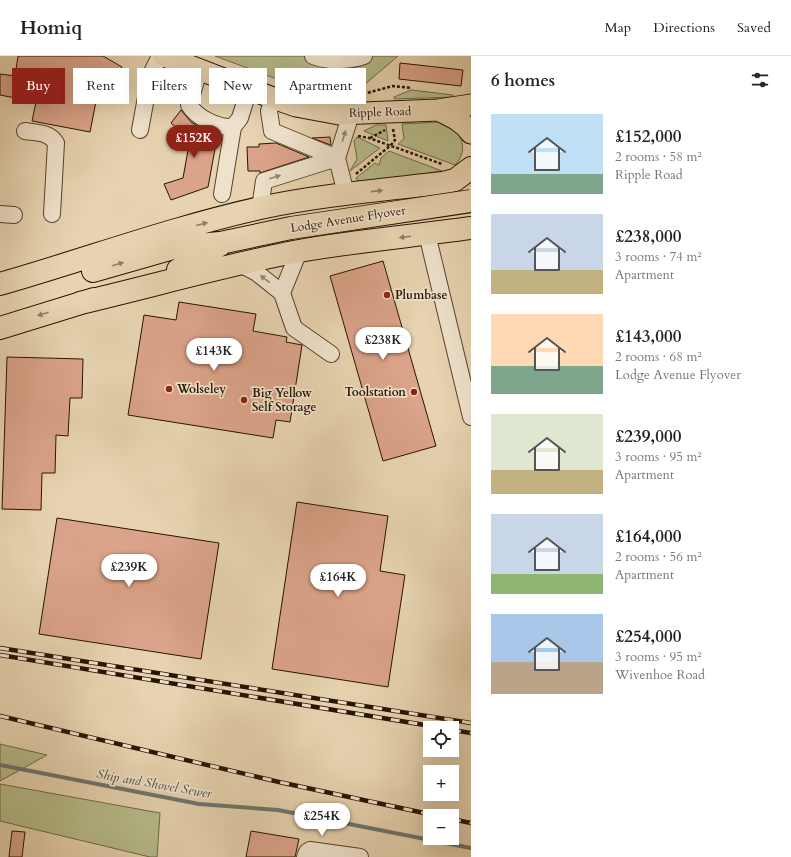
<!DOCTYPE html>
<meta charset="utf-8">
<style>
body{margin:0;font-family:Cardo,serif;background:#f2f2f2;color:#222;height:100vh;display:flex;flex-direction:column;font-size:15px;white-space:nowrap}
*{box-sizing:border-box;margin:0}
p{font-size:13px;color:#767676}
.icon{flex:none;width:22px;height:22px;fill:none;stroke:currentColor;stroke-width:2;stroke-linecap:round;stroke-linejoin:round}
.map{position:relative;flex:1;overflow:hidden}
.sheet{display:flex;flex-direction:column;background:#fff;width:320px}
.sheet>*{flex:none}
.guide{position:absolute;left:12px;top:12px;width:380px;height:36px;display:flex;gap:8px}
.fabs{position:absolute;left:423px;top:665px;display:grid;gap:8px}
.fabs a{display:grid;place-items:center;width:36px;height:36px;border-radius:0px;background:#fff;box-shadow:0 4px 16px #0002;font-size:20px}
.price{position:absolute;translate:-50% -34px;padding:0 9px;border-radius:14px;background:#fff;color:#222;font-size:13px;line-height:26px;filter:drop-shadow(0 1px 2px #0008)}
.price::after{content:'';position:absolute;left:50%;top:24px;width:12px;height:9px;margin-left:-6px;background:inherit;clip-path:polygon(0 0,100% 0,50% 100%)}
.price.on{background:#8f2418;color:#fff}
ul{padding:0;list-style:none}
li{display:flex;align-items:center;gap:12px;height:100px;padding:0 20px}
li span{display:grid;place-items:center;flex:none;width:112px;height:80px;border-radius:0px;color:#555}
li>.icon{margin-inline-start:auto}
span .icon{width:48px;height:48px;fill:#fffc;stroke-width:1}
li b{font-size:17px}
h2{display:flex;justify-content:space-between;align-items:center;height:48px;padding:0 20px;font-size:17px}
.pill{padding:0 14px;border-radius:0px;background:#fff;box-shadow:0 4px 16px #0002;font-size:14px;line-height:36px}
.pill.on{background:#8f2418;color:#fff}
header{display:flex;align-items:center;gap:24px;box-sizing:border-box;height:56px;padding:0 20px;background:#fff;border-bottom:1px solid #e0e0e0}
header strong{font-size:19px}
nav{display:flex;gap:22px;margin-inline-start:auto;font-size:14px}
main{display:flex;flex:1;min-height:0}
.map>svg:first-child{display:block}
</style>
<header>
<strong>Homiq</strong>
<nav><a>Map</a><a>Directions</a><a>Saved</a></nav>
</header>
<main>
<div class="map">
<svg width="471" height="801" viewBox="0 0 471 801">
<rect width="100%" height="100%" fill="#e7d3b0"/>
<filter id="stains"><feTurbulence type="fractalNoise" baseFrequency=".005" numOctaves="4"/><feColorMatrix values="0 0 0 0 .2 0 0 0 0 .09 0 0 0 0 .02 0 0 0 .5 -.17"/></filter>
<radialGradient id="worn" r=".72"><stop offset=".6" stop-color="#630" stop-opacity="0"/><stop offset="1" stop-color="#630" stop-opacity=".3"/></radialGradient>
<path fill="#b7bc8a" stroke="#706846" d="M215,0H398L357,35L350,32V37L335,40L298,31Z
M411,34L453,39V41L394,43V41Z
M439,66C460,71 471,92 455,109L398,88L404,83L402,68Z
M376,69H386L388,85L364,75Z
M357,81L380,92L350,115L357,103L354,85Z
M389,95L442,115L364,126L357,124L356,122L375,107L379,109L381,102Z
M0,688L47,699L0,725Z
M0,728L160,757L157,801H150L0,765Z"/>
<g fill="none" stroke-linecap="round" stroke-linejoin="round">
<path stroke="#6d756e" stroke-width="4" d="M0,709L199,748L278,754L471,792"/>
</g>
<path fill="#dba389" stroke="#281301" d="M18,0H103L122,11L105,39L98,35L90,76L32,65L36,46L0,39V18L15,20Z
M400,7L463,14L461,30L399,23Z
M181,54L191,66L217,82L208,131L171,144L164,128L183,122L190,83L171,67Z
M330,81L331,89L312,82Z
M276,87L309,101L260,117V115H248L247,91H259V88Z
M383,205L436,390L383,405L330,220Z
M179,246L256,258L253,275L287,281L286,286L302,289L290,366L276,364L273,382L128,359L144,259L176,264Z
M7,301L83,303L82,342H70L68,380L56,379L55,417H42L41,454L2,453Z
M297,446L388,460L380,515L405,519L388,631L272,613Z
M57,462L219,487L201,603L39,578Z
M12,775L25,776L22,801H9Z
M251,775L299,783L295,801H246Z"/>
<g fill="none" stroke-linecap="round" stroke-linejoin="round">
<g stroke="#58432d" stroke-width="18">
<path id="minor" d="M313,0C328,6 350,5 364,0
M199,14L189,49C197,62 218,72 233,71L240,62L249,33
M273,42L269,55L272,75L337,102
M140,74L150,20L160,0
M25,75C37,77 49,76 56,87L52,158
M222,138L233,71
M346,138L337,102L351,58
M260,152L264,125L337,102
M0,158L14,159
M427,178L471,361
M240,208L257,217L282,237L299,195
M282,237L294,272L331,298
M305,801L307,796L310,794L360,801"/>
</g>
<g stroke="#281301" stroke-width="23">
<path id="major" d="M164,0L273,42L296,50L339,58L438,54L471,49
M438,54C450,60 463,65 471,77"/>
</g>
<g stroke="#281301" stroke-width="24">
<path id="highway" d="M178,214L225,186
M93,215L177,191L220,187
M0,228C87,203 171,172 260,152C320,139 382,134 443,127L455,124L471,112
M80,247C153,230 225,209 299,195C356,185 414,180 471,172
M0,272L94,243"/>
</g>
<path stroke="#281301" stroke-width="2.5" stroke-dasharray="3 2" stroke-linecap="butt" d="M363,38L393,30L412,32
M351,40L355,17
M358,80L369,82L442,108
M370,82L385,74
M356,118L391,89L395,84L393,73"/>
<use href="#minor" stroke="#efe2cc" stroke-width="16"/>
<use href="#major" stroke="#e7d3b0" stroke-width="21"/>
<use href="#highway" stroke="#e7d3b0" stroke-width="22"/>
<g stroke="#281301" stroke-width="4.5">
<path id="rail" d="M0,592L471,667
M0,599L443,672
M0,660L279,726L438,760
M452,674L471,677
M452,763L471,767"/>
</g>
<use href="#rail" stroke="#efe2cc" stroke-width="3" stroke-dasharray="9" stroke-linecap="butt"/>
<g stroke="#281301" stroke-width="24" stroke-linecap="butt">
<path id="highway-bridge" d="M225,186L291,172L471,145"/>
</g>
<use href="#highway-bridge" stroke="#e7d3b0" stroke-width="22"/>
</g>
<defs><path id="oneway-solid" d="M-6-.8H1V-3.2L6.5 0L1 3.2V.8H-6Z"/></defs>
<g fill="#958571">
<use href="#oneway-solid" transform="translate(344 80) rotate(-73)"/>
<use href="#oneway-solid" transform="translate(275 121) rotate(-17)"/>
<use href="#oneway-solid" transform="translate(265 223) rotate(-143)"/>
</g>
<g fill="#917d61">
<use href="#oneway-solid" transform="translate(377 135) rotate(-6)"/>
<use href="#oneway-solid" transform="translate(202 168) rotate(-15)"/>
<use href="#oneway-solid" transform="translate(405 181) rotate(173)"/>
<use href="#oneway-solid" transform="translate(118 208) rotate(-16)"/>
<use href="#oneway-solid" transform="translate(43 258) rotate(163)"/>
</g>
<g fill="#8f2418" stroke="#efe2cc" stroke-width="1.5">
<circle cx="387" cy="239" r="4"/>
<circle cx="169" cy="333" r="4"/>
<circle cx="414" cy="336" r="4"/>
<circle cx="244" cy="344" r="4"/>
</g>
<g text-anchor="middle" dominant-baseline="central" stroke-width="3.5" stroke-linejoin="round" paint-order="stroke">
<g font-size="12" fill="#281301" stroke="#efe2cc">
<text transform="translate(380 56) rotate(-2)">Ripple Road</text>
<text transform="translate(348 163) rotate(-9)">Lodge Avenue Flyover</text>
</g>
<g font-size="12" font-weight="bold" fill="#281301" stroke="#efe2cc" text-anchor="start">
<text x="395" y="239">Plumbase</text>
<text x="177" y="333">Wolseley</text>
<text x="406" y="336" text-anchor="end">Toolstation</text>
<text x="252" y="337">Big Yellow<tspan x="252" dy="14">Self Storage</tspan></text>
</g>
<g font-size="13" font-style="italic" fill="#504c40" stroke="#efe2cc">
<text transform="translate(154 728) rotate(10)">Ship and Shovel Sewer</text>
</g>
</g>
<rect width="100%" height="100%" filter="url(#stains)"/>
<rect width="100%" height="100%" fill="url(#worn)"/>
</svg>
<div class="fabs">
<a><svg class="icon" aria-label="locate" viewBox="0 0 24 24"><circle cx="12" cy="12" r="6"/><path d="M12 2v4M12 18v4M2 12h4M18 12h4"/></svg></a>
<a>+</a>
<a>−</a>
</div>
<b class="price on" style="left:194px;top:103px">£152K</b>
<b class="price" style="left:383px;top:305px">£238K</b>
<b class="price" style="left:214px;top:316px">£143K</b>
<b class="price" style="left:129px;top:532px">£239K</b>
<b class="price" style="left:338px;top:542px">£164K</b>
<b class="price" style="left:322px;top:781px">£254K</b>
<div class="guide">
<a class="pill on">Buy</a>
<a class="pill">Rent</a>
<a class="pill">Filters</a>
<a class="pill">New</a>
<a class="pill">Apartment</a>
</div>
</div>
<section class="sheet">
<h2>6 homes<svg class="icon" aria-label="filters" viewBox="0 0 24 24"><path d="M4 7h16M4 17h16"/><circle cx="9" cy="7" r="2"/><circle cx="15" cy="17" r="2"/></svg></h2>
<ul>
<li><span style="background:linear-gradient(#bfe0f5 75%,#7fa58c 0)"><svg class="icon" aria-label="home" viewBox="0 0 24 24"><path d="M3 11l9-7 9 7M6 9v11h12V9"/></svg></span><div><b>£152,000</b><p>2 rooms · 58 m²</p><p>Ripple Road</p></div></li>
<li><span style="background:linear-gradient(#c9d6e8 70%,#c2b280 0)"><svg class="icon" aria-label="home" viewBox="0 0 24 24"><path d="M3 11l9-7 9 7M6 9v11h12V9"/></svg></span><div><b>£238,000</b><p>3 rooms · 74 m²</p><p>Apartment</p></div></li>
<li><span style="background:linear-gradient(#ffd9b3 65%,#7fa58c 0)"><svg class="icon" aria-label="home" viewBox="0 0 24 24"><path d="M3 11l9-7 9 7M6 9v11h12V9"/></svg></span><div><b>£143,000</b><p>2 rooms · 68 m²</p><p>Lodge Avenue Flyover</p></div></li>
<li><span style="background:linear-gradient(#dfe7d0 70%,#c2b280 0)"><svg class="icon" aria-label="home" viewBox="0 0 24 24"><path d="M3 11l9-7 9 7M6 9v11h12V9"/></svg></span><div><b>£239,000</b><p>3 rooms · 95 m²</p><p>Apartment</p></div></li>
<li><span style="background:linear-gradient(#c9d6e8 75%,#8fb573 0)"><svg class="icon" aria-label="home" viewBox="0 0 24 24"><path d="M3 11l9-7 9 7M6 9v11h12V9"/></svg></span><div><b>£164,000</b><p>2 rooms · 56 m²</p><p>Apartment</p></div></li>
<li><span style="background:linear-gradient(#a9c7e8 60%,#b9a48a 0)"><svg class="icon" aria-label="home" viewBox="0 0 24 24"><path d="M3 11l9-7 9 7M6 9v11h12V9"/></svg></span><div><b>£254,000</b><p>3 rooms · 95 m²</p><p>Wivenhoe Road</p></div></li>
</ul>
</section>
</main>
